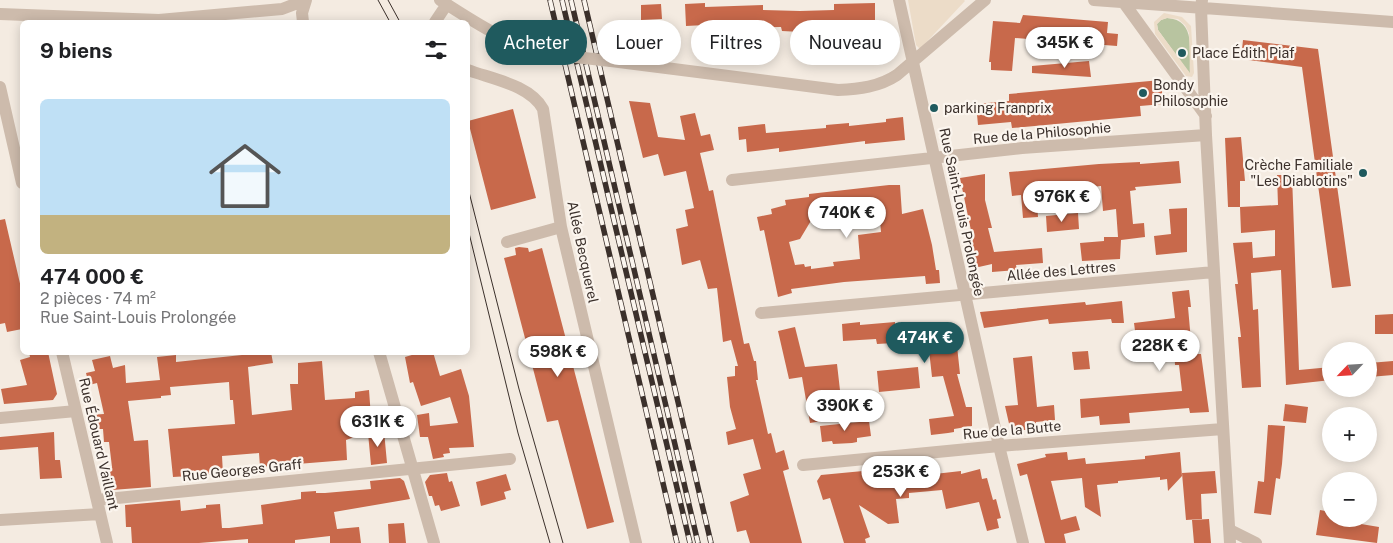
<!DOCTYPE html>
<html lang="fr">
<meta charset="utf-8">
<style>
body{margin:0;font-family:"Public Sans",sans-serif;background:#f2f2f2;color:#202124;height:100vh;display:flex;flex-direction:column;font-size:19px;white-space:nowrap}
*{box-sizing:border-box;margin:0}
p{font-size:16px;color:#757577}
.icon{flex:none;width:28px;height:28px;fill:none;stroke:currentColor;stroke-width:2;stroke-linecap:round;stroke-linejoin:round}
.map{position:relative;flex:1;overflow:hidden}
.details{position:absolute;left:20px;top:20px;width:450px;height:335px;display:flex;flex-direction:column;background:#fff;border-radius:8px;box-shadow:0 2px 12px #0003}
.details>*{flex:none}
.banner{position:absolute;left:485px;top:20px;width:475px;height:45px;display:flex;gap:10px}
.needle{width:32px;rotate:245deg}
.tools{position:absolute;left:1322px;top:342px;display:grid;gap:10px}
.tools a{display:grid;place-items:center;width:55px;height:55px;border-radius:50%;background:#fff;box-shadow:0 2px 12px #0003;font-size:25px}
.price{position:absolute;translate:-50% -42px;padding:0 11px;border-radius:18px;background:#fff;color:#222;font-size:16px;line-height:32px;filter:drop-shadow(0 1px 2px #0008)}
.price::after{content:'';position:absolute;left:50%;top:30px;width:15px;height:11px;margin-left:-8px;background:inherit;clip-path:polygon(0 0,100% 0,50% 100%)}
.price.on{background:#1f5a5e;color:#fff}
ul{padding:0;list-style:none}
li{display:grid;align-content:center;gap:10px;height:265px;padding:0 20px}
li+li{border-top:1px solid #e0e0e0}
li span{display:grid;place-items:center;height:155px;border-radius:8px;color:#555}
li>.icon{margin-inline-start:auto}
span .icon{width:90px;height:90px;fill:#fffc;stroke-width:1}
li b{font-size:21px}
h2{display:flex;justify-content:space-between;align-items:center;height:60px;padding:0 20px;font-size:21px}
.pill{padding:0 18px;border-radius:22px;background:#fff;box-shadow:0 2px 12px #0003;font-size:18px;line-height:45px}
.pill.on{background:#1f5a5e;color:#fff}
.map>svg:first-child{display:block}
</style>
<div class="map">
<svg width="1393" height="543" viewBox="0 0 1393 543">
<rect width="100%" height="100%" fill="#f4ebe1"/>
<path fill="#b8c4a0" d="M1167,18C1197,20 1189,52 1190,74L1158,30L1157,24L1161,20Z"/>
<path fill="#ecdcc8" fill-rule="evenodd" d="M908,0H964L965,1L920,49L916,45Z
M1164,13L1182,17L1191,26L1194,73L1192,77L1186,76L1155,34L1154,22ZM1167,18L1178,19L1185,25L1189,33L1190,73L1158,30L1157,24L1161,20Z"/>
<path fill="#c8694b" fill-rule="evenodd" d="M705,3V7L763,5V10L800,11L834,10V4L875,3V24H854L855,31L801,32L782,31L781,27L724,28V24L686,26L685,4Z
M661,4L662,19L641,20V5Z
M1023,15L1108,22L1107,33L1118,34L1117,46L1015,38L1012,71L991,70V62H989L993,21L1020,23Z
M1243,40L1318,49L1351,286L1332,288L1302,67L1241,59Z
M1089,61L1091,77L1032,73V66Z
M1161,80L1163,104L1140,106L1141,116L1012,128L1011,122L978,125L976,104L1009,101V94Z
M629,101L650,103L658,137L685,140L680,116L695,113L701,136L710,134L714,150L700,153L709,191L713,190L744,344L749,343L754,361H756L758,380H756L768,434L771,433L776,453L784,450L789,469L783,471L802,543H750L746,530L737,532L730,502L749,495L743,474L761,469L753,439L728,445L726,432L736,429L730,407L727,377L735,376V366H738L731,340L723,342L717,288L708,289L700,260L682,265L676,229L688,226L685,210L694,208L686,171L664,176L658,154L643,158Z
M513,109L536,198L491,210L468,121Z
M903,117L905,140L865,144V141L779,152V148L747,152L746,139L739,140L738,127L765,124L766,133L826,128V125L849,123V126L886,122V119Z
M1241,137L1245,181H1240V207H1228L1225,138Z
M1179,161L1181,183L1135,187L1136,190L1130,191L1133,224L1144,223L1145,237L1121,240L1120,259L1082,261L1080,243L1104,241V237H1118L1116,209L1103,211L1101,186L1065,190L1064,187L1036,188L1038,217L1023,218L1021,195L1012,196L1009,172L1099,164L1140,162V164Z
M985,174V200L992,228H988L994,252L1042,248L1043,263L1016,265L1017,270L992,272V264L970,269L965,242L973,240L960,178Z
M1277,175H1292L1299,370L1331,367V380L1286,385L1281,270L1251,273L1253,310L1258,309L1261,387L1242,388L1238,337H1241L1235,284H1238L1233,243L1252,242L1253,258L1275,256V230L1241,233L1240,207L1278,205Z
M889,185H900L902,214L923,209L932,245L936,270H939L940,283L926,284L925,276L844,282L791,289L792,293L778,297L764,230L760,231L757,217L772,214L771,209L786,205L785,200L809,197V194ZM843,205V213L879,209L881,232L858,235L860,259L833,262L834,266L811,269V266L805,267L804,264L795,265L789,242L800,239L812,219L820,218L819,208Z
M1187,208V252L1156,255L1154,236L1171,234L1169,209Z
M1078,213L1079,229L1047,232L1046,216Z
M5,219L22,292V329L7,332L5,323L0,324V220Z
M519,247L528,248L529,252L542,248L614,522L587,529L558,420L547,422L504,258L516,255L515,248Z
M1189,290L1191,307H1188L1191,341L1195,339L1196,354H1201L1209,412L1190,413L1189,408L1129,413L1130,423L1100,425L1099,416L1081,418L1080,399L1182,391L1179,365H1175L1174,343L1137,346L1134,323L1175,318L1172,292Z
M1122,301L1124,323H1112L1111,319L1049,324L1048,319L984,328L980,312L1085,302L1086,305Z
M1393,314V334H1375V315Z
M860,322V325L895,322V327L927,325L928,335L958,332L960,346H957L960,374H957L966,407H972V426L954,429V432L948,433L931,435L929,419L954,416L943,376L932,377L928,341L877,344L876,339L843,341L842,324Z
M795,327L805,367L837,364L841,399L825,401L828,420L810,423L802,377L789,379L778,331Z
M1088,351L1090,369L1074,370L1072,352Z
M29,352H48L57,394L53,400L4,404L1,389L27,385L20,360L30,357Z
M271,352L273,363L248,367L252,415L292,410L290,384H298V363L322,361L325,400L355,398V392L369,390L372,431L346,440L347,460L260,467L259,453L222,456L223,474L173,477L168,429L235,424L233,400H230L229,382L170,387L171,395L161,396V398L128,401L134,441L148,440L151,487L112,490L107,486L102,468L112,467L109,442H104L103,429H93L90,415L104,414L97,383L89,385L86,373L95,371L92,360L110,356L113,368L125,365L126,383L160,380L157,357L176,355V362Z
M422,352H433L440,376L461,369L469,396L474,447L449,448L450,453L443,454L444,457L433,459L428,437H420L417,415L429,413L430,426L458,423L450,397L421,406L413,382L410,383L405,357Z
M1032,356L1037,407L1054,405L1055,420L1036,422V429L1014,431L1010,428L1005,406L1018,405L1013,358Z
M1393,361V375L1369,377V363Z
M918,367L920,388L879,392L877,371Z
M1285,404L1308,407L1306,423L1283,421Z
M869,421L871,436L857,438V442L852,443L833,444L832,441L822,442L820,426Z
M1268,425L1285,426L1282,464L1280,479L1276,478L1271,515L1254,513L1258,481L1264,482Z
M384,431L387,463L371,465L368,433Z
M54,432L55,460H60L62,478L40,479L38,447L0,450V437Z
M1067,452L1068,460L1085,458L1086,464L1145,459V456L1180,452L1182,476L1168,491L1167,479L1160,480V477L1118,481V483L1097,485L1101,517L1085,507L1082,478L1051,481L1061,520L1076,516L1080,530L1064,534L1066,543H1045L1027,474L1020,476L1017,464L1046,457L1045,454Z
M980,469L982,479L987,478L993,500L996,499L1001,518L997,519L999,528L987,531L979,502L946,509L942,490L909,493V498L896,499L899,523L888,524L859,505L870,537L865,539L866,543H844L830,498L823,500L817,481L821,475L863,471V479L873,478V481L961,471V474Z
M1215,471L1217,493L1201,494L1202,519L1186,520L1182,473Z
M447,473L449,482L452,481L460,506L441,511L439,505L435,506L432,496H429L425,482L430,475Z
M506,474L511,490L504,492L506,499L481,506L476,482Z
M400,478L404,481L410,499L334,512L337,529L359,527L361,543H330V536L295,540V543H248V539L199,543H132L131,527H126L125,505L180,500L181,511L206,508V505L220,504L222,528H229L263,524L261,505L301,499V492L316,491V493H325L371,489L370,481Z
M1320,510L1331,512V519L1379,527L1377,543L1316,535Z
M1209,519L1211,543H1194L1192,520Z
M404,523L406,543H389L388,524Z"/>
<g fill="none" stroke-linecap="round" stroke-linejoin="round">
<path stroke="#cdbbac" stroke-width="12" d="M440,0C476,23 507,44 548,54
M899,0L999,446L1023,543
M1094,0L1393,22
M1202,0L1201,8L1206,135L1230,543
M1124,3L1206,116
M0,14L159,20L282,9L306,0
M303,22L302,13L306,0
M435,22L447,4
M611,61L838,90C859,89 879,87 897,75L985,0
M468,70C492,79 530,85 543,109L561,227L636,543
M0,87L22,183
M732,180L1022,148L1206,135
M507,242L561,227
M761,313L1214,272
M62,352L107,543
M379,352L434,543
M0,418L76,411
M803,465L999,446L1223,429
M97,500L510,459
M0,520L100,514
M1230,530L1256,543"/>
<path stroke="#3b302b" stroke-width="1" d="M378,0L390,22
M388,0L400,22
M468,188L519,389L563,543
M468,229L518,433L550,543"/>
<g stroke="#3b302b" stroke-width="5.5">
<path id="rail" d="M550,0L677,543
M562,0L690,543
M571,0L698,543
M584,0L711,543"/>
</g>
<use href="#rail" stroke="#fbf5ee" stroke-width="4" stroke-dasharray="11" stroke-linecap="butt"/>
<path stroke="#cdbbac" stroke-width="12" d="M548,54L611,61"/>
</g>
<g fill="#1f5a5e" stroke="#fbf5ee" stroke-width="2">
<circle cx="1182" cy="53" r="5"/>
<circle cx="1143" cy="93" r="5"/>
<circle cx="934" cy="108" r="5"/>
<circle cx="1363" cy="173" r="5"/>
</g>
<g text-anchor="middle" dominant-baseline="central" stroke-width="4.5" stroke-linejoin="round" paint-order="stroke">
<g font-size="14" fill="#3b302b" stroke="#fbf5ee" text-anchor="start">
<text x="1192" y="53">Place Édith Piaf</text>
<text x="1153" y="85">Bondy<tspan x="1153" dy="16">Philosophie</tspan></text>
<text x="944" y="108">parking Franprix</text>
<text x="1353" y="165" text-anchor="end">Crèche Familiale<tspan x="1353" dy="16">"Les Diablotins"</tspan></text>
</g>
<g font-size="14" fill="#3b302b" stroke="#fbf5ee">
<text transform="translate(1042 133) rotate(-5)">Rue de la Philosophie</text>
<text transform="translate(962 212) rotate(78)">Rue Saint-Louis Prolongée</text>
<text transform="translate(583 252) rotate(78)">Allée Becquerel</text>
<text transform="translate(1061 271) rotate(-5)">Allée des Lettres</text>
<text transform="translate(1012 430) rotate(-5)">Rue de la Butte</text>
<text transform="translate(99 444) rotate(77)">Rue Édouard Vaillant</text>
<text transform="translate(242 470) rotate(-6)">Rue Georges Graff</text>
</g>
</g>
</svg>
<div class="tools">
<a><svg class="needle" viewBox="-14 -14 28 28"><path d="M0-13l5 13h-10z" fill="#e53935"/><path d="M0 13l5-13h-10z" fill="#757577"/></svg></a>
<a>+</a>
<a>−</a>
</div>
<b class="price" style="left:1065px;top:69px">345K €</b>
<b class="price" style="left:1062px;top:223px">976K €</b>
<b class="price" style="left:847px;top:239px">740K €</b>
<b class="price on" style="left:925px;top:364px">474K €</b>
<b class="price" style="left:1160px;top:372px">228K €</b>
<b class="price" style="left:558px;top:378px">598K €</b>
<b class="price" style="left:845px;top:432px">390K €</b>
<b class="price" style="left:378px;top:448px">631K €</b>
<b class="price" style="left:901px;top:498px">253K €</b>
<div class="banner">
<a class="pill on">Acheter</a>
<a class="pill">Louer</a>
<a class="pill">Filtres</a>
<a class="pill">Nouveau</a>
</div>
<section class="details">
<h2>9 biens<svg class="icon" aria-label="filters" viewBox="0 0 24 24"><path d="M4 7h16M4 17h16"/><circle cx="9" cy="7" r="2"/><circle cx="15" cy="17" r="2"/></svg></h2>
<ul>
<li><span style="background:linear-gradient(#bfe0f5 75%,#c2b280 0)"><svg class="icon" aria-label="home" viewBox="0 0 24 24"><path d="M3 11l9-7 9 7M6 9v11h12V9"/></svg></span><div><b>474 000 €</b><p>2 pièces · 74 m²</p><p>Rue Saint-Louis Prolongée</p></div></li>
</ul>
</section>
</div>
